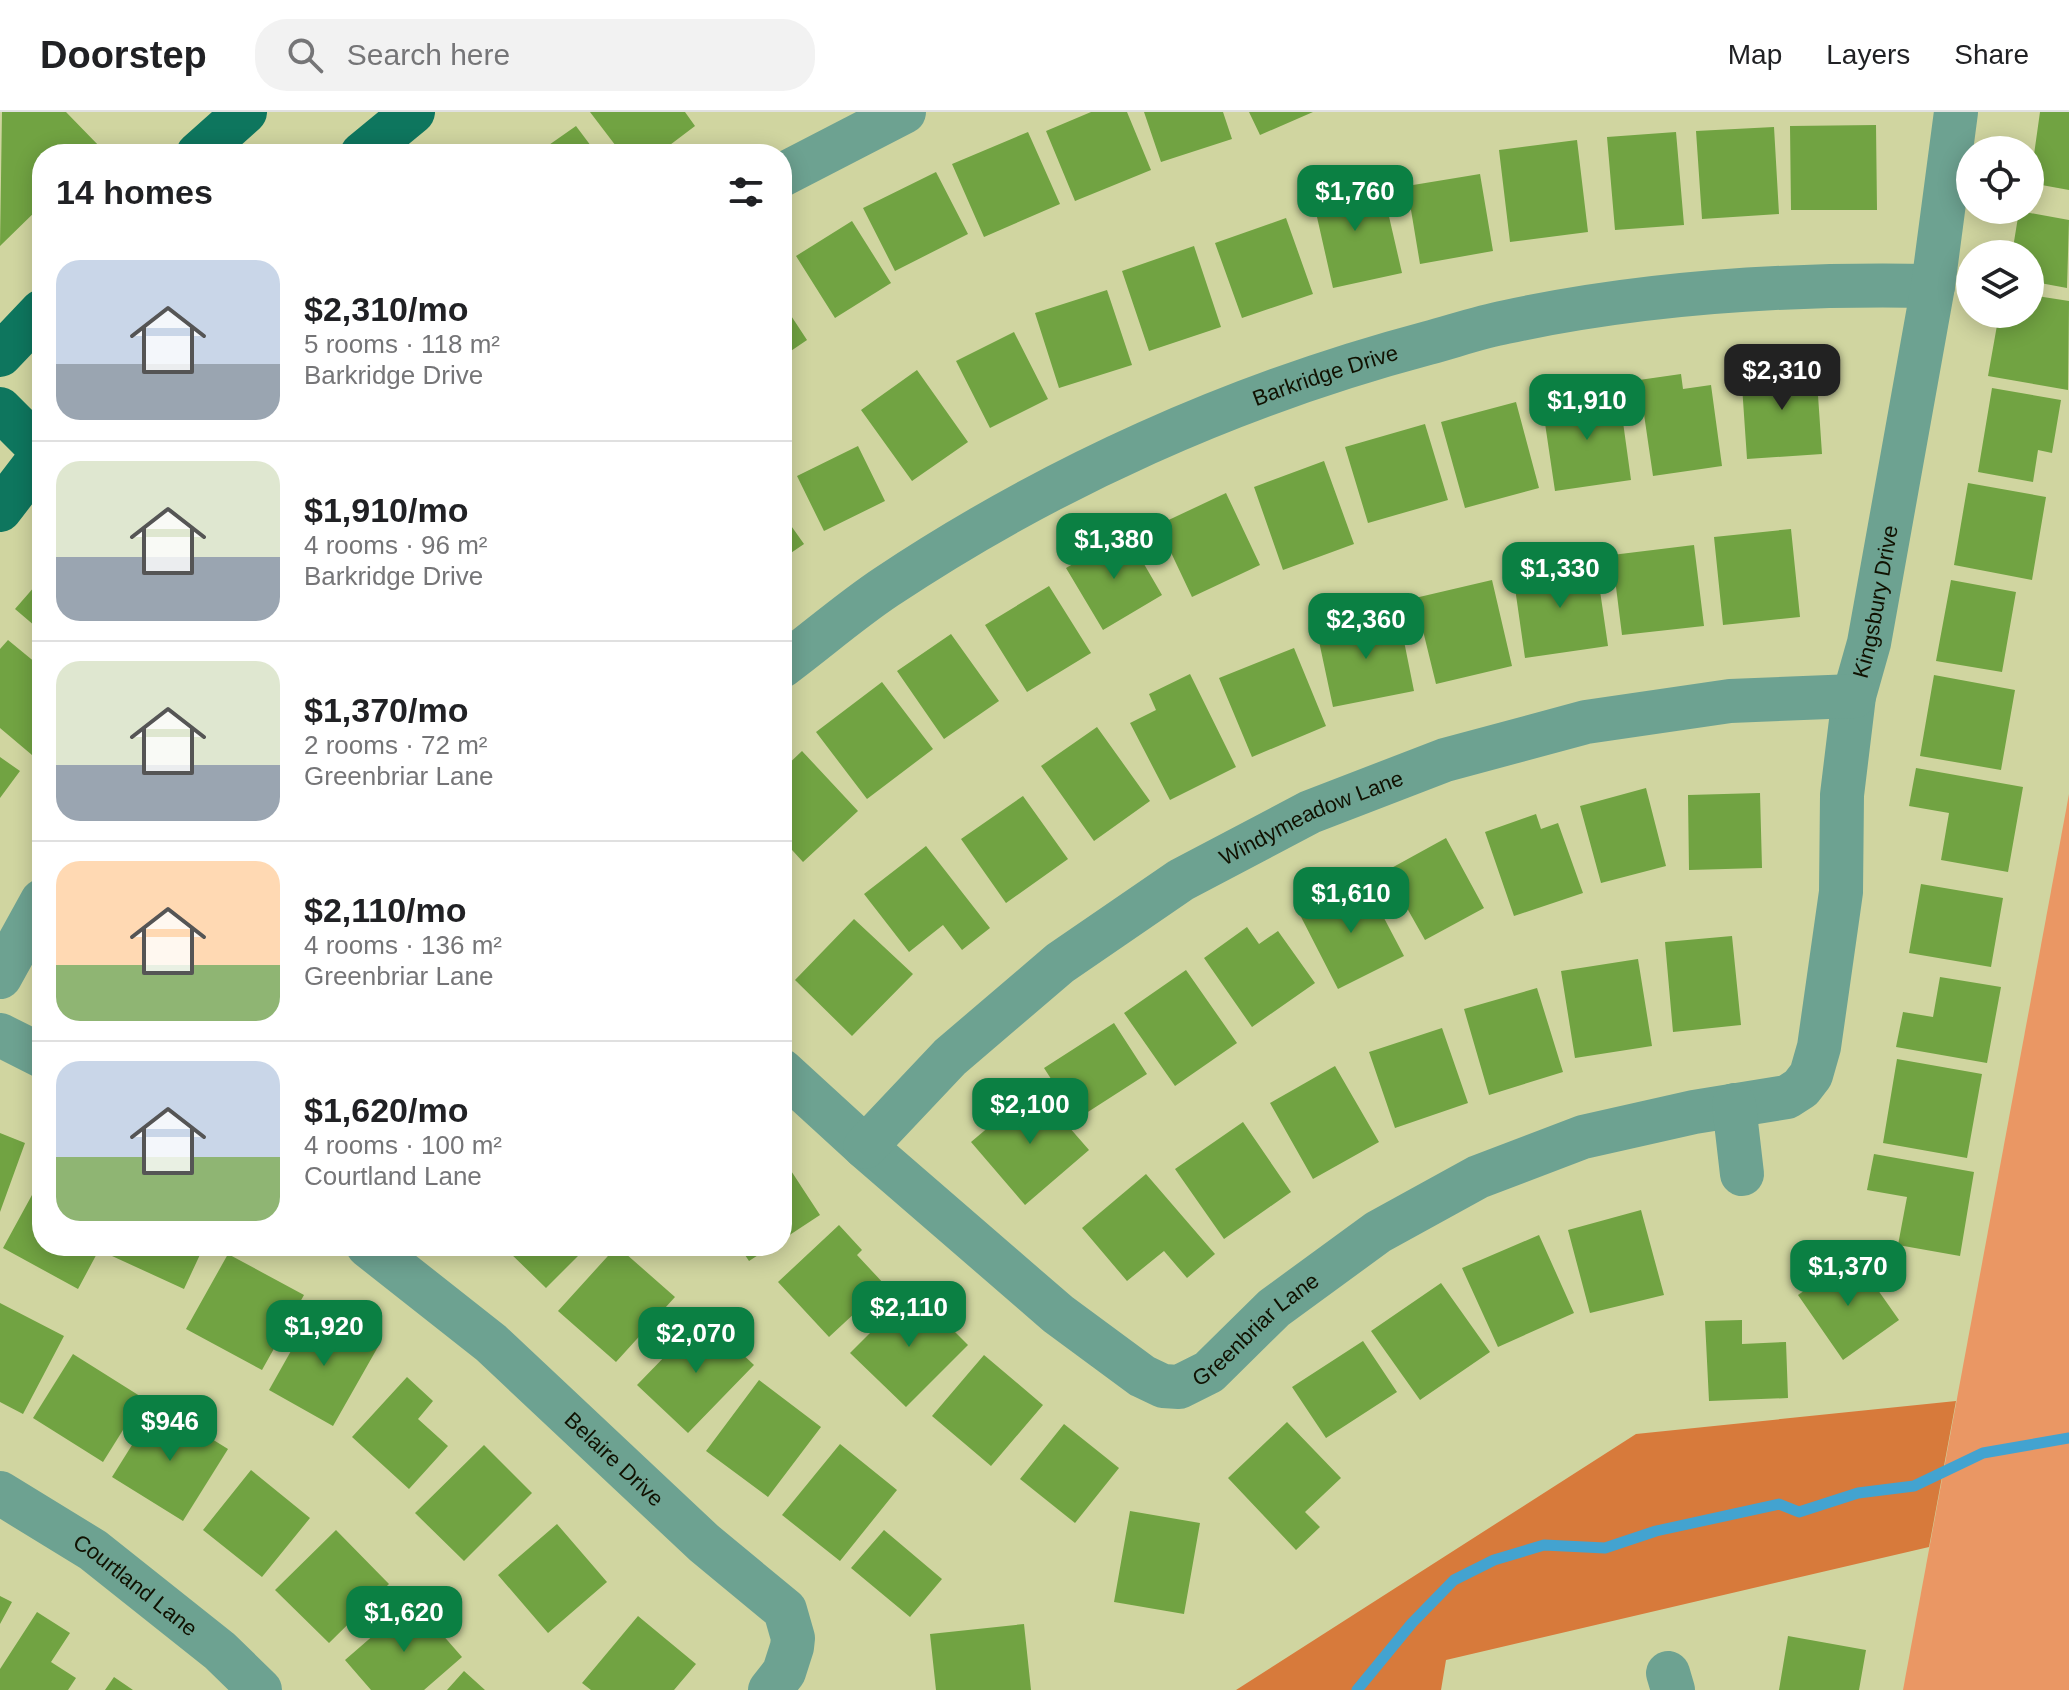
<!DOCTYPE html>
<meta charset="utf-8">
<style>
body{margin:0;font-family:Arial,sans-serif;background:#f2f2f2;color:#202124;height:100vh;display:flex;flex-direction:column;font-size:30px;white-space:nowrap}
*{box-sizing:border-box;margin:0}
p{font-size:26px;color:#757577}
.icon{flex:none;width:44px;height:44px;fill:none;stroke:currentColor;stroke-width:2;stroke-linecap:round;stroke-linejoin:round}
.map{position:relative;flex:1;overflow:hidden}
.side{position:absolute;left:32px;top:32px;width:760px;height:1112px;display:flex;flex-direction:column;background:#fff;border-radius:32px;box-shadow:0 4px 20px #0003}
.side>*{flex:none}
.controls{position:absolute;left:1956px;top:24px;display:grid;gap:16px}
.controls a{display:grid;place-items:center;width:88px;height:88px;border-radius:50%;background:#fff;box-shadow:0 4px 20px #0003;font-size:40px}
.price{position:absolute;translate:-50% -68px;padding:0 18px;border-radius:16px;background:#0b8043;color:#fff;font-size:26px;line-height:52px;filter:drop-shadow(0 2px 4px #0008)}
.price::after{content:'';position:absolute;left:50%;top:48px;width:24px;height:18px;margin-left:-12px;background:inherit;clip-path:polygon(0 0,100% 0,50% 100%)}
.price.on{background:#222;color:#fff}
ul{padding:0;list-style:none}
li{display:flex;align-items:center;gap:24px;height:200px;padding:0 24px}
li+li{border-top:2px solid #e0e0e0}
li span{display:grid;place-items:center;flex:none;width:224px;height:160px;border-radius:24px;color:#555}
li>.icon{margin-inline-start:auto}
span .icon{width:96px;height:96px;fill:#fffc;stroke-width:1}
li b{font-size:34px}
h2{display:flex;justify-content:space-between;align-items:center;height:96px;padding:0 24px;font-size:34px}
header{display:flex;align-items:center;gap:48px;box-sizing:border-box;height:112px;padding:0 40px;background:#fff;border-bottom:2px solid #e0e0e0}
header strong{font-size:38px}
nav{display:flex;gap:44px;margin-inline-start:auto;font-size:28px}
.search{width:560px;height:72px;background:#f2f2f2;display:flex;align-items:center;gap:20px;box-sizing:border-box;padding:0 28px;border-radius:32px;color:#757577;font-size:30px}
.map>svg:first-child{display:block}
</style>
<header>
<strong>Doorstep</strong>
<div class="search"><svg class="icon" aria-label="search" viewBox="0 0 24 24"><circle cx="10" cy="10" r="6"/><path d="M15 15l6 6"/></svg>Search here</div>
<nav><a>Map</a><a>Layers</a><a>Share</a></nav>
</header>
<div class="map">
<svg width="2069" height="1578" viewBox="0 0 2069 1578">
<rect width="100%" height="100%" fill="#d0d5a0"/>
<path fill="#ea9764" d="M2069,682V1578H1903Z"/>
<path fill="#d77a3b" d="M1956,1289L1929,1435L1446,1548L1441,1578H1236L1636,1322Z"/>
<g fill="none" stroke-linecap="round" stroke-linejoin="round">
<path stroke="#43a3d0" stroke-width="11" d="M1357,1578L1412,1511L1454,1468L1494,1448L1544,1433L1605,1436L1656,1419L1779,1392L1799,1400L1858,1381L1914,1374L1983,1341L2069,1326"/>
</g>
<path fill="#71a342" d="M2,0H66L101,36L94,42H42V93L0,134Z
M590,0H685L695,14L658,42H622Z
M1091,0H1127L1151,58L1075,89L1046,19Z
M1144,0H1223L1232,27L1161,50Z
M1249,0H1313L1260,23Z
M2040,0H2069V78L2030,71Z
M1876,13L1877,98H1791L1790,14Z
M576,14L597,42H536Z
M1774,15L1779,102L1702,107L1696,19Z
M1028,20L1060,92L984,125L952,52Z
M1676,20L1684,113L1615,118L1607,25Z
M1577,28L1588,120L1510,130L1499,38Z
M936,60L968,122L895,159L863,96Z
M1480,62L1493,139L1420,152L1407,74Z
M1347,66L1350,81L1382,74L1402,161L1333,176L1310,74Z
M2019,99L2069,108L2067,176L2030,169V142H2012Z
M1286,106L1313,182L1242,206L1215,131Z
M852,109L891,171L835,206L796,144Z
M1194,134L1221,215L1149,239L1122,159Z
M1107,178L1132,253L1059,276L1035,201Z
M2030,183L2069,189L2068,278L1988,264L1999,202H2030Z
M782,190L807,228L782,245Z
M1014,220L1048,287L990,316L956,249Z
M1816,254L1822,342L1747,347L1741,259Z
M917,258L968,330L912,369L861,298Z
M1681,262L1683,277L1711,273L1722,354L1653,364L1639,268Z
M1992,276L2061,288L2052,341L2038,338L2033,370L1978,360Z
M1619,281L1631,368L1555,379L1542,291Z
M1516,290L1539,376L1465,396L1441,310Z
M1425,312L1448,388L1368,411L1345,335Z
M858,334L885,389L824,419L797,364Z
M1324,349L1354,432L1283,458L1254,375Z
M1968,371L2046,385L2032,468L1954,453Z
M1226,381L1260,453L1192,485L1158,413Z
M782,401L804,432L782,447Z
M1791,417L1800,505L1723,513L1714,425Z
M1126,421L1162,483L1103,518L1066,456Z
M1694,433L1704,514L1622,523L1612,443Z
M1596,451L1608,534L1525,546L1513,462Z
M42,466V520L15,497Z
M1492,468L1512,554L1436,572L1415,486Z
M1951,468L2016,480L2002,560L1936,549Z
M1049,474L1091,541L1027,580L985,513Z
M1399,504L1414,579L1333,595L1317,520Z
M951,522L999,589L944,627L897,559Z
M8,528L42,556V632L32,643L0,616V537Z
M1294,536L1326,614L1252,645L1219,566Z
M1190,562L1236,655L1170,688L1130,611L1156,598L1149,582Z
M1934,563L2015,578L2001,658L1920,644Z
M882,570L933,637L867,687L816,620Z
M1097,615L1150,689L1094,729L1041,654Z
M802,639L858,699L803,750L782,727V658Z
M0,645L20,659L0,686Z
M1916,656L2023,675L2008,760L1941,748L1949,701L1909,694Z
M1646,676L1666,754L1601,771L1580,694Z
M1760,681L1762,756L1689,758L1688,683Z
M1023,684L1068,747L1006,791L961,727Z
M1536,702L1541,717L1558,711L1583,781L1514,804L1485,720Z
M1446,726L1484,796L1425,828L1386,759Z
M926,734L990,816L962,838L943,813L909,840L864,782Z
M1364,768L1404,844L1338,877L1299,801Z
M1921,772L2003,786L1991,855L1909,841Z
M854,807L913,862L852,924L795,868Z
M1247,815L1259,832L1278,819L1315,871L1252,915L1204,846Z
M1732,824L1741,913L1673,920L1665,830Z
M1638,847L1652,934L1575,946L1561,859Z
M1186,858L1237,931L1175,974L1124,901Z
M1940,865L2001,875L1987,951L1896,935L1903,900L1933,905Z
M1537,876L1563,960L1489,983L1464,897Z
M1114,911L1147,962L1077,1007L1044,956Z
M1442,916L1468,991L1395,1016L1369,940Z
M1897,947L1982,962L1967,1046L1883,1031Z
M1335,954L1379,1030L1313,1067L1270,991Z
M1035,976L1089,1038L1025,1093L971,1030Z
M1243,1010L1291,1080L1224,1127L1175,1057Z
M0,1021L25,1031L0,1100Z
M1874,1042L1974,1060L1960,1144L1898,1133L1907,1085L1867,1078Z
M782,1045L820,1103L782,1128Z
M1146,1062L1215,1142L1187,1166L1164,1139L1127,1169L1082,1116Z
M38,1072L42,1075V1134H101L78,1177L3,1136Z
M1641,1098L1664,1183L1590,1201L1568,1118Z
M839,1113L862,1138L857,1143L885,1173L829,1225L778,1170Z
M1539,1123L1574,1201L1498,1235L1462,1156Z
M117,1134H204L184,1177L112,1144Z
M503,1134H588L546,1176Z
M617,1134L675,1185L616,1250L558,1199Z
M739,1134H772L749,1149Z
M228,1142L304,1183L262,1258L186,1217Z
M1854,1144L1899,1208L1843,1248L1798,1183Z
M1441,1171L1490,1240L1420,1288L1371,1219Z
M913,1178L968,1233L906,1295L850,1241Z
M0,1191L64,1224L23,1302L0,1290Z
M314,1198L379,1233L333,1314L269,1278Z
M703,1205L754,1253L688,1321L637,1273Z
M1742,1208V1232L1786,1230L1788,1286L1709,1289L1705,1209Z
M1363,1229L1397,1280L1326,1326L1292,1275Z
M73,1242L143,1286L103,1350L33,1306Z
M984,1243L1043,1293L991,1354L932,1304Z
M407,1265L433,1289L418,1307L448,1334L409,1377L352,1325Z
M759,1268L821,1315L768,1385L706,1339Z
M157,1293L228,1337L183,1409L112,1365Z
M1287,1310L1341,1366L1305,1400L1320,1415L1296,1438L1228,1366Z
M1064,1312L1119,1356L1075,1411L1020,1367Z
M840,1332L897,1378L840,1449L782,1403Z
M484,1333L532,1381L464,1449L415,1401Z
M251,1358L310,1406L262,1465L203,1418Z
M1130,1399L1200,1411L1184,1502L1114,1490Z
M557,1412L607,1470L548,1521L498,1463Z
M336,1418L389,1472L329,1531L275,1478Z
M884,1418L942,1467L910,1505L851,1456Z
M0,1484L12,1490L0,1512Z
M413,1489L462,1545L424,1578H371L345,1548Z
M37,1500L70,1521L51,1550L76,1566L68,1578H0V1557Z
M638,1504L696,1552L674,1578H591L582,1571Z
M1024,1512L1031,1578H936L930,1522Z
M1788,1524L1866,1538L1859,1578H1779Z
M464,1559L485,1578H447Z
M114,1565L133,1578H105Z"/>
<g fill="none" stroke-linecap="round" stroke-linejoin="round">
<g stroke="#6da291" stroke-width="44">
<path d="M782,63L904,0"/>
<path id="s1" d="M782,554C817,528 850,499 886,475C1051,365 1236,282 1428,231C1454,224 1480,215 1506,210C1646,180 1790,171 1933,174"/>
<path d="M0,865L42,789"/>
<path d="M0,923L42,944"/>
<path id="s2" d="M782,959L865,1035L1058,1202L1142,1264L1163,1274L1179,1275L1209,1260L1274,1196L1378,1120L1478,1065L1583,1025L1694,1000L1787,985L1801,976L1811,963L1819,935L1841,780L1842,683L1854,584L1869,531L1933,174L1956,0"/>
<path d="M1734,993L1742,1062"/>
<path id="s3" d="M865,1035L950,945L1060,851L1181,768L1310,700L1445,648L1586,610L1730,589L1854,584"/>
<path id="s4" d="M368,1134L491,1231L704,1431L785,1498L793,1526L792,1535L784,1560L770,1578"/>
<path id="s5" d="M0,1381L93,1438L220,1539L260,1578"/>
<path d="M1668,1561L1673,1578"/>
</g>
<path stroke="#0e765e" stroke-width="44" d="M198,42L245,0
M362,42L413,0
M0,243L42,199
M0,297L42,339
M0,398L42,343"/>
</g>
<g text-anchor="middle" dominant-baseline="central" stroke-width="8" stroke-linejoin="round" paint-order="stroke">
<g font-size="22" fill="#101101" stroke="#dde2ad">
<text stroke="none"><textPath href="#s1" startOffset="620">Barkridge Drive</textPath></text>
<text stroke="none"><textPath href="#s2" startOffset="1712">Kingsbury Drive</textPath></text>
<text stroke="none"><textPath href="#s3" startOffset="560">Windymeadow Lane</textPath></text>
<text stroke="none"><textPath href="#s2" startOffset="608">Greenbriar Lane</textPath></text>
<text stroke="none"><textPath href="#s4" startOffset="326">Belaire Drive</textPath></text>
<text stroke="none"><textPath href="#s5" startOffset="164">Courtland Lane</textPath></text>
</g>
</g>
</svg>
<div class="controls">
<a><svg class="icon" aria-label="locate" viewBox="0 0 24 24"><circle cx="12" cy="12" r="6"/><path d="M12 2v4M12 18v4M2 12h4M18 12h4"/></svg></a>
<a><svg class="icon" aria-label="layers" viewBox="0 0 24 24"><path d="M12 4l9 5-9 5-9-5zM3 14l9 5 9-5"/></svg></a>
</div>
<b class="price" style="left:1355px;top:121px">$1,760</b>
<b class="price on" style="left:1782px;top:300px">$2,310</b>
<b class="price" style="left:1587px;top:330px">$1,910</b>
<b class="price" style="left:1114px;top:469px">$1,380</b>
<b class="price" style="left:1560px;top:498px">$1,330</b>
<b class="price" style="left:1366px;top:549px">$2,360</b>
<b class="price" style="left:1351px;top:823px">$1,610</b>
<b class="price" style="left:1030px;top:1034px">$2,100</b>
<b class="price" style="left:1848px;top:1196px">$1,370</b>
<b class="price" style="left:909px;top:1237px">$2,110</b>
<b class="price" style="left:324px;top:1256px">$1,920</b>
<b class="price" style="left:696px;top:1263px">$2,070</b>
<b class="price" style="left:170px;top:1351px">$946</b>
<b class="price" style="left:404px;top:1542px">$1,620</b>
<section class="side">
<h2>14 homes<svg class="icon" aria-label="filters" viewBox="0 0 24 24"><path d="M4 7h16M4 17h16"/><circle cx="9" cy="7" r="2"/><circle cx="15" cy="17" r="2"/></svg></h2>
<ul>
<li><span style="background:linear-gradient(#c9d6e8 65%,#9aa5b1 0)"><svg class="icon" aria-label="home" viewBox="0 0 24 24"><path d="M3 11l9-7 9 7M6 9v11h12V9"/></svg></span><div><b>$2,310/mo</b><p>5 rooms · 118 m²</p><p>Barkridge Drive</p></div></li>
<li><span style="background:linear-gradient(#dfe7d0 60%,#9aa5b1 0)"><svg class="icon" aria-label="home" viewBox="0 0 24 24"><path d="M3 11l9-7 9 7M6 9v11h12V9"/></svg></span><div><b>$1,910/mo</b><p>4 rooms · 96 m²</p><p>Barkridge Drive</p></div></li>
<li><span style="background:linear-gradient(#dfe7d0 65%,#9aa5b1 0)"><svg class="icon" aria-label="home" viewBox="0 0 24 24"><path d="M3 11l9-7 9 7M6 9v11h12V9"/></svg></span><div><b>$1,370/mo</b><p>2 rooms · 72 m²</p><p>Greenbriar Lane</p></div></li>
<li><span style="background:linear-gradient(#ffd9b3 65%,#8fb573 0)"><svg class="icon" aria-label="home" viewBox="0 0 24 24"><path d="M3 11l9-7 9 7M6 9v11h12V9"/></svg></span><div><b>$2,110/mo</b><p>4 rooms · 136 m²</p><p>Greenbriar Lane</p></div></li>
<li><span style="background:linear-gradient(#c9d6e8 60%,#8fb573 0)"><svg class="icon" aria-label="home" viewBox="0 0 24 24"><path d="M3 11l9-7 9 7M6 9v11h12V9"/></svg></span><div><b>$1,620/mo</b><p>4 rooms · 100 m²</p><p>Courtland Lane</p></div></li>
</ul>
</section>
</div>
